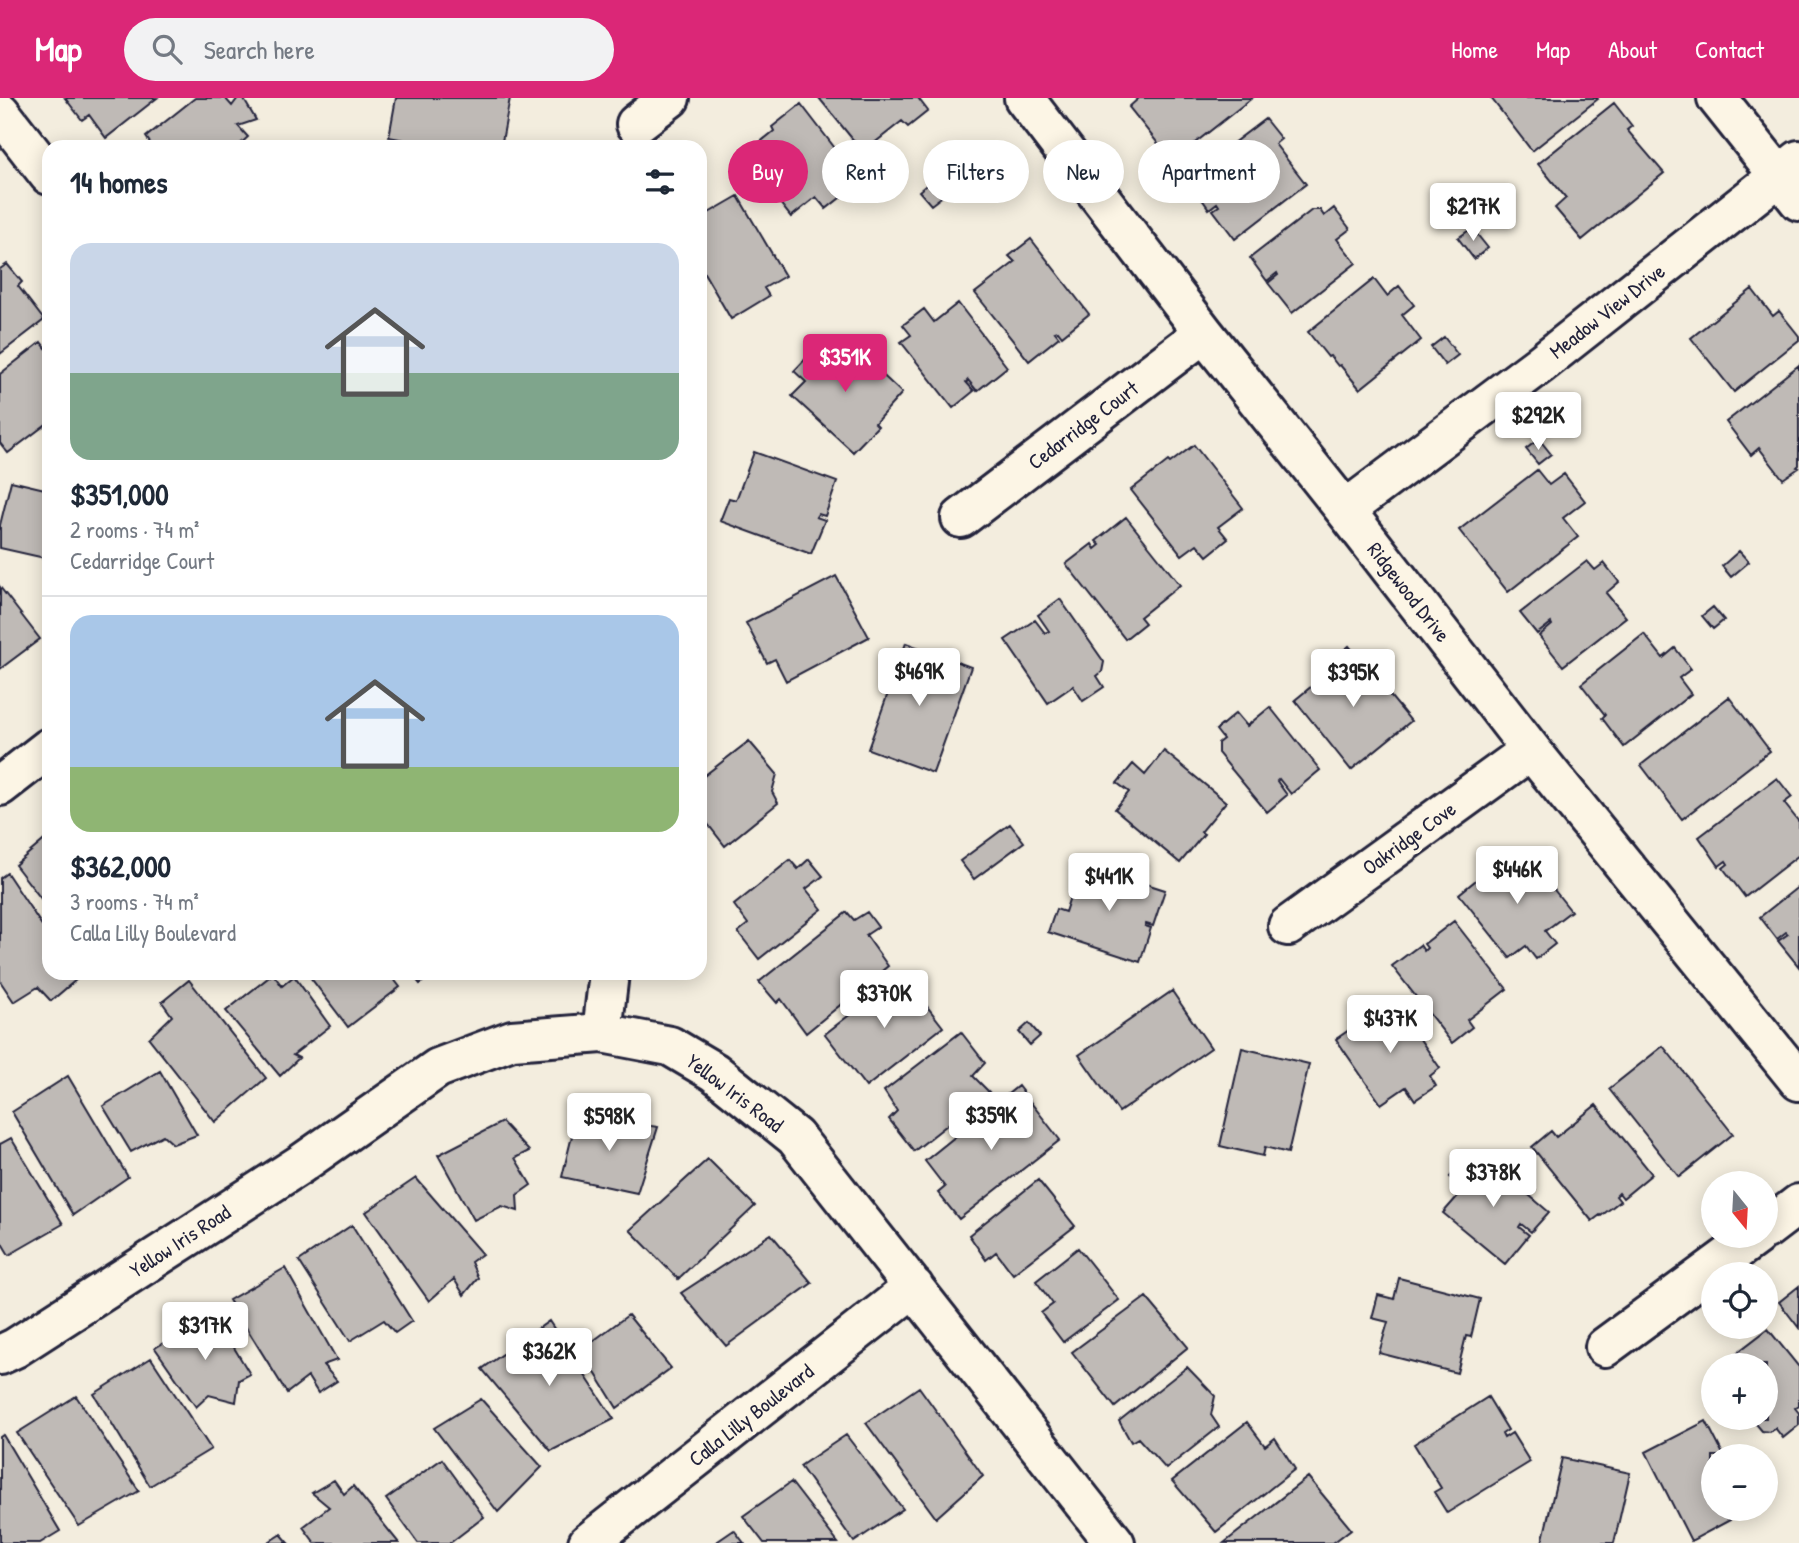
<!DOCTYPE html>
<meta charset="utf-8">
<style>
body{margin:0;font-family:"Patrick Hand",sans-serif;background:#f2f2f3;color:#1f2937;height:100vh;display:flex;flex-direction:column;font-size:26px;white-space:nowrap}
*{box-sizing:border-box;margin:0}
p{font-size:23px;color:#747a83}
.icon{flex:none;width:38px;height:38px;fill:none;stroke:currentColor;stroke-width:2;stroke-linecap:round;stroke-linejoin:round}
.map{position:relative;flex:1;overflow:hidden}
.side{position:absolute;left:42px;top:42px;width:665px;height:840px;display:flex;flex-direction:column;background:#fff;border-radius:21px;box-shadow:0 4px 18px #0003}
.side>*{flex:none}
.banner{position:absolute;left:728px;top:42px;width:665px;height:63px;display:flex;gap:14px}
.needle{width:46px;rotate:162deg}
.tools{position:absolute;left:1701px;top:1073px;display:grid;gap:14px}
.tools a{display:grid;place-items:center;width:77px;height:77px;border-radius:50%;background:#fff;box-shadow:0 4px 18px #0003;font-size:35px}
.price{position:absolute;translate:-50% -60px;padding:0 16px;border-radius:7px;background:#fff;color:#222;font-size:23px;line-height:46px;filter:drop-shadow(0 2px 4px #0008)}
.price::after{content:'';position:absolute;left:50%;top:42px;width:21px;height:16px;margin-left:-10px;background:inherit;clip-path:polygon(0 0,100% 0,50% 100%)}
.price.on{background:#db2777;color:#fff}
ul{padding:0;list-style:none}
li{display:grid;align-content:center;gap:14px;height:371px;padding:0 28px}
li+li{border-top:2px solid #e0e1e3}
li span{display:grid;place-items:center;height:217px;border-radius:21px;color:#555}
li>.icon{margin-inline-start:auto}
span .icon{width:126px;height:126px;fill:#fffc;stroke-width:1}
li b{font-size:30px}
h2{display:flex;justify-content:space-between;align-items:center;height:84px;padding:0 28px;font-size:30px}
.tag{padding:0 24px;border-radius:32px;background:#fff;box-shadow:0 4px 18px #0003;font-size:24px;line-height:63px}
.tag.on{background:#db2777;color:#fff}
header{display:flex;align-items:center;gap:42px;box-sizing:border-box;height:98px;padding:0 35px;background:#db2777;color:#fff}
header strong{font-size:33px}
nav{display:flex;gap:38px;margin-inline-start:auto;font-size:24px}
.search{width:490px;height:63px;background:#f2f2f3;display:flex;align-items:center;gap:18px;box-sizing:border-box;padding:0 24px;border-radius:38px;color:#747a83;font-size:26px}
.map>svg:first-child{display:block}
</style>
<header>
<strong>Map</strong>
<div class="search"><svg class="icon" aria-label="search" viewBox="0 0 24 24"><circle cx="10" cy="10" r="6"/><path d="M15 15l6 6"/></svg>Search here</div>
<nav><a>Home</a><a>Map</a><a>About</a><a>Contact</a></nav>
</header>
<div class="map">
<svg width="1799" height="1445" viewBox="0 0 1799 1445">
<rect width="100%" height="100%" fill="#f3edde"/>
<filter id="ink" filterUnits="userSpaceOnUse"><feTurbulence type="fractalNoise" baseFrequency=".0143" numOctaves="2"/><feDisplacementMap in="SourceGraphic" scale="14" xChannelSelector="R" yChannelSelector="G"/><feConvolveMatrix kernelMatrix="1 2 1 2 8 2 1 2 1" color-interpolation-filters="sRGB"/></filter>
<g filter="url(#ink)">
<path fill="#bfbab6" stroke="#22223b" stroke-width="2" d="M65,0H157L106,40L89,17L82,22Z
M195,0H225L232,8L238,0H243L256,22L238,28L248,39L237,49H153L146,39Z
M396,0H510L501,49H440L413,44L412,49H404L405,42L389,39Z
M819,0H918L928,13L908,29L902,23L863,54Z
M1139,0H1252L1172,63L1129,9Z
M1491,0H1597L1598,1L1532,53Z
M1614,5L1632,28L1627,32L1664,75L1582,142L1555,110L1566,100L1538,66Z
M801,6L851,71L835,83L845,96L826,111L816,99L791,119L743,58L774,33L772,29Z
M1265,21L1281,41L1275,46L1306,86L1235,141L1213,112L1219,108L1217,105L1209,111L1187,80Z
M931,83L944,97L931,107L919,93Z
M738,98L785,178L764,190L769,198L731,221L700,168V120Z
M1334,110L1350,131L1337,141L1356,165L1292,215L1268,185L1278,177L1277,175L1267,183L1250,160L1312,112H1320L1324,118Z
M1472,130L1488,150L1474,161L1458,140Z
M1031,141L1089,216L1062,238L1058,233L1055,234L1059,239L1029,263L975,195L1015,164L1009,158Z
M7,166L22,184L18,188L44,222L0,256V171Z
M1374,181L1387,198L1399,188L1414,207L1402,217L1421,242L1360,291L1340,267L1338,268L1330,258L1328,259L1308,234Z
M1752,191L1773,218L1779,213L1799,238V242L1734,294L1691,240Z
M958,205L1007,269L977,293L968,282L966,284L974,293L953,310L901,244L911,237L903,227L924,211L934,224Z
M1444,239L1458,257L1445,267L1431,249Z
M845,242L902,295L875,325L878,328L853,354L792,298L806,284L794,273L812,254L824,264Z
M41,244L49,254V324L8,355L0,345V276Z
M1799,267V367L1797,369L1799,370L1783,381L1759,350L1751,357L1726,324Z
M1539,341L1551,356L1538,366L1526,351Z
M1194,347L1243,410L1218,429L1228,441L1207,458L1197,446L1182,457L1131,392L1168,363L1170,365Z
M754,354L837,384L825,418L818,416L816,419L825,422L811,456L720,423L729,400L736,402Z
M1537,372L1549,387L1564,376L1585,403L1563,420L1578,439L1508,494L1459,432Z
M11,383L49,392V461L0,450V427Z
M1126,419L1180,487L1140,519L1145,525L1125,541L1066,466L1092,446L1095,451L1100,447L1096,443Z
M1739,453L1749,464L1731,479L1722,468Z
M1587,463L1595,472L1604,465L1619,484L1606,495L1626,519L1563,568L1539,538L1552,527L1551,525L1537,536L1520,515Z
M836,478L869,539L786,583L775,561L767,565L746,525Z
M0,489L40,541L0,571Z
M1060,501L1104,564L1102,574L1097,578L1104,589L1083,603L1073,588L1048,605L1005,542L1035,522L1045,535L1049,533L1038,517Z
M1713,509L1724,522L1713,531L1702,518Z
M1644,536L1663,560L1675,550L1691,571L1679,580L1691,596L1624,649L1602,620L1605,617L1581,586Z
M906,545L971,569L933,675L868,651Z
M1349,548L1411,623L1351,672L1295,602L1335,569L1330,564Z
M1729,599L1770,653L1682,721L1641,667Z
M1270,609L1320,672L1291,696L1279,681L1277,683L1287,697L1267,714L1218,655V645L1223,641L1216,632L1236,615L1247,628Z
M749,643L777,676L772,694L778,705L725,748L700,716V681Z
M1164,653L1226,704L1201,734L1204,736L1180,765L1115,711L1129,694L1117,685L1133,666L1145,677Z
M1777,680L1792,699L1784,705L1799,724V757L1745,799L1723,770L1728,766L1726,763L1719,768L1699,739Z
M1010,726L1024,744L974,781L960,763Z
M49,738V811L15,767Z
M1523,753L1571,813L1545,833L1555,846L1536,861L1526,848L1510,860L1459,796L1486,774L1490,779L1506,764L1507,766Z
M809,761L823,778L806,791L822,811L759,861L738,834L748,826L734,807L790,762L798,771Z
M1081,765L1165,792L1153,828L1146,826L1145,828L1151,830L1140,864L1048,834L1056,811L1065,814Z
M7,775L49,838V875H73L77,881L51,903L38,889L14,904L0,883V780Z
M1799,788V869L1778,843L1788,836L1786,834L1777,841L1760,819Z
M847,814L854,822L867,814L878,829L866,837L888,868L806,935L781,901L777,905L759,884Z
M1454,823L1507,891L1467,922L1472,929L1452,945L1392,868L1420,847L1424,853L1427,850L1424,846Z
M307,875H389L400,889L348,929Z
M411,875H433L420,886Z
M273,876L282,888L294,878L330,928L293,957L299,960L280,978L226,913Z
M902,876L943,929L866,989L825,936Z
M189,882L266,980L215,1024L149,940L172,918L162,904Z
M1172,893L1211,950L1119,1014L1079,957Z
M1392,901L1440,970L1430,978L1436,988L1415,1002L1406,989L1381,1006L1336,941L1368,919L1379,936L1381,934L1370,917Z
M1029,925L1040,938L1030,947L1019,934Z
M961,934L985,965L973,978L989,994L914,1053L889,1021L897,1013L884,993Z
M1663,948L1733,1036L1679,1079L1609,991Z
M1242,950L1309,966L1288,1055L1265,1049L1263,1058L1220,1048Z
M160,973L197,1037L173,1046L163,1037L131,1054L103,1008Z
M68,978L128,1079L73,1117L12,1014Z
M1018,988L1060,1042L959,1121L938,1095L945,1089L925,1063Z
M1596,1007L1652,1076L1623,1100L1619,1095L1616,1098L1620,1103L1601,1118L1600,1117L1592,1123L1532,1049L1551,1033L1556,1039Z
M577,1017L658,1029L637,1095L562,1079Z
M502,1024L529,1053L515,1060L531,1087L517,1097L518,1113L502,1108L474,1122L438,1057Z
M11,1040L63,1126L9,1157L0,1142V1046Z
M1466,1060L1477,1068L1485,1060L1549,1114L1531,1134L1521,1126L1519,1129L1529,1137L1505,1166L1443,1115L1464,1091L1450,1079Z
M708,1061L755,1108L678,1181L630,1132Z
M416,1080L482,1156L471,1164L478,1180L464,1197L454,1181L429,1203L366,1114Z
M1038,1082L1075,1128L1013,1176L996,1154L986,1162L969,1137Z
M352,1127L412,1223L395,1235L384,1222L350,1243L299,1163Z
M771,1136L812,1185L726,1248L681,1195Z
M1078,1150L1119,1202L1063,1244L1041,1215L1053,1206L1036,1183Z
M285,1170L337,1262L323,1267L337,1283L318,1295L308,1279L287,1295L229,1202Z
M1399,1180L1480,1201L1471,1239L1466,1238L1457,1275L1379,1255L1388,1224L1372,1220L1378,1197L1394,1201Z
M1799,1188V1230L1779,1204Z
M1146,1199L1188,1249L1115,1309L1072,1254Z
M213,1215L250,1276L239,1282L236,1304L209,1297L196,1309L155,1250Z
M628,1217L671,1270L617,1310L581,1252Z
M549,1223L614,1321L551,1353L482,1271Z
M1768,1231L1799,1269V1307L1795,1310L1799,1315V1327L1783,1340L1775,1330L1770,1334L1762,1333L1751,1320H1766V1267H1749L1738,1254Z
M1734,1257L1742,1267H1721Z
M151,1260L211,1351L150,1388L94,1296Z
M1187,1269L1215,1298L1211,1317L1219,1329L1166,1371L1138,1340L1131,1344L1119,1323Z
M919,1289L983,1378L936,1420L866,1325Z
M76,1298L139,1393L79,1428L17,1335Z
M1488,1299L1508,1332L1502,1336L1504,1340L1512,1335L1530,1364L1447,1415L1434,1394L1441,1390L1414,1346Z
M481,1301L542,1369L498,1414L434,1330Z
M1706,1323L1724,1358H1713V1410H1735L1727,1415L1730,1422L1691,1443L1646,1354Z
M1247,1324L1265,1348L1275,1340L1295,1371L1216,1434L1172,1383Z
M3,1337L60,1433L40,1445H0V1339Z
M846,1337L903,1411L854,1444L800,1368Z
M1562,1360L1630,1375L1614,1445H1542Z
M442,1361L484,1419L450,1445H418L386,1401Z
M1308,1379L1351,1431L1333,1445H1224Z
M334,1382L344,1396L353,1388L399,1445H315L303,1429L329,1409L312,1395Z
M791,1384L838,1445H764L743,1418Z
M734,1432L744,1445H715Z
M281,1436L289,1445H267Z"/>
<g fill="none" stroke-linecap="round" stroke-linejoin="round">
<g stroke="#22223b" stroke-width="44">
<path id="minor" d="M1024,0L1204,235L1345,412L1531,652L1799,983
M1717,0L1799,103
M0,14L49,77
M636,26L670,0
M1345,412L1539,267L1799,62
M961,420L1204,235
M0,688L49,650
M1288,828L1531,652
M602,935L609,875
M1766,1131L1799,1106
M1605,1249L1756,1138
M0,1257L15,1250L301,1066L438,970L512,942L602,935L670,948L714,974L795,1039L1115,1445
M588,1445L914,1189"/>
</g>
<use href="#minor" stroke="#fcf5e5" stroke-width="38"/>
</g>
</g>
<g text-anchor="middle" dominant-baseline="central" stroke-width="7" stroke-linejoin="round" paint-order="stroke">
<g font-size="21" fill="#22223b" stroke="#fcf5e5">
<text transform="translate(1607 213) rotate(-38)">Meadow View Drive</text>
<text transform="translate(1083 327) rotate(-37)">Cedarridge Court</text>
<text transform="translate(1409 494) rotate(52)">Ridgewood Drive</text>
<text transform="translate(1409 740) rotate(-36)">Oakridge Cove</text>
<text transform="translate(735 995) rotate(37)">Yellow Iris Road</text>
<text transform="translate(180 1143) rotate(-33)">Yellow Iris Road</text>
<text transform="translate(751 1317) rotate(-38)">Calla Lilly Boulevard</text>
</g>
</g>
</svg>
<div class="tools">
<a><svg class="needle" viewBox="-14 -14 28 28"><path d="M0-13l5 13h-10z" fill="#e53935"/><path d="M0 13l5-13h-10z" fill="#747a83"/></svg></a>
<a><svg class="icon" aria-label="locate" viewBox="0 0 24 24"><circle cx="12" cy="12" r="6"/><path d="M12 2v4M12 18v4M2 12h4M18 12h4"/></svg></a>
<a>+</a>
<a>−</a>
</div>
<b class="price" style="left:1473px;top:145px">$217K</b>
<b class="price on" style="left:845px;top:296px">$351K</b>
<b class="price" style="left:1538px;top:354px">$292K</b>
<b class="price" style="left:919px;top:610px">$469K</b>
<b class="price" style="left:1353px;top:611px">$395K</b>
<b class="price" style="left:1517px;top:808px">$446K</b>
<b class="price" style="left:1109px;top:815px">$441K</b>
<b class="price" style="left:884px;top:932px">$370K</b>
<b class="price" style="left:1390px;top:957px">$437K</b>
<b class="price" style="left:991px;top:1054px">$359K</b>
<b class="price" style="left:609px;top:1055px">$598K</b>
<b class="price" style="left:1493px;top:1111px">$378K</b>
<b class="price" style="left:205px;top:1264px">$317K</b>
<b class="price" style="left:549px;top:1290px">$362K</b>
<div class="banner">
<a class="tag on">Buy</a>
<a class="tag">Rent</a>
<a class="tag">Filters</a>
<a class="tag">New</a>
<a class="tag">Apartment</a>
</div>
<section class="side">
<h2>14 homes<svg class="icon" aria-label="filters" viewBox="0 0 24 24"><path d="M4 7h16M4 17h16"/><circle cx="9" cy="7" r="2"/><circle cx="15" cy="17" r="2"/></svg></h2>
<ul>
<li><span style="background:linear-gradient(#c9d6e8 60%,#7fa58c 0)"><svg class="icon" aria-label="home" viewBox="0 0 24 24"><path d="M3 11l9-7 9 7M6 9v11h12V9"/></svg></span><div><b>$351,000</b><p>2 rooms · 74 m²</p><p>Cedarridge Court</p></div></li>
<li><span style="background:linear-gradient(#a9c7e8 70%,#8fb573 0)"><svg class="icon" aria-label="home" viewBox="0 0 24 24"><path d="M3 11l9-7 9 7M6 9v11h12V9"/></svg></span><div><b>$362,000</b><p>3 rooms · 74 m²</p><p>Calla Lilly Boulevard</p></div></li>
</ul>
</section>
</div>
